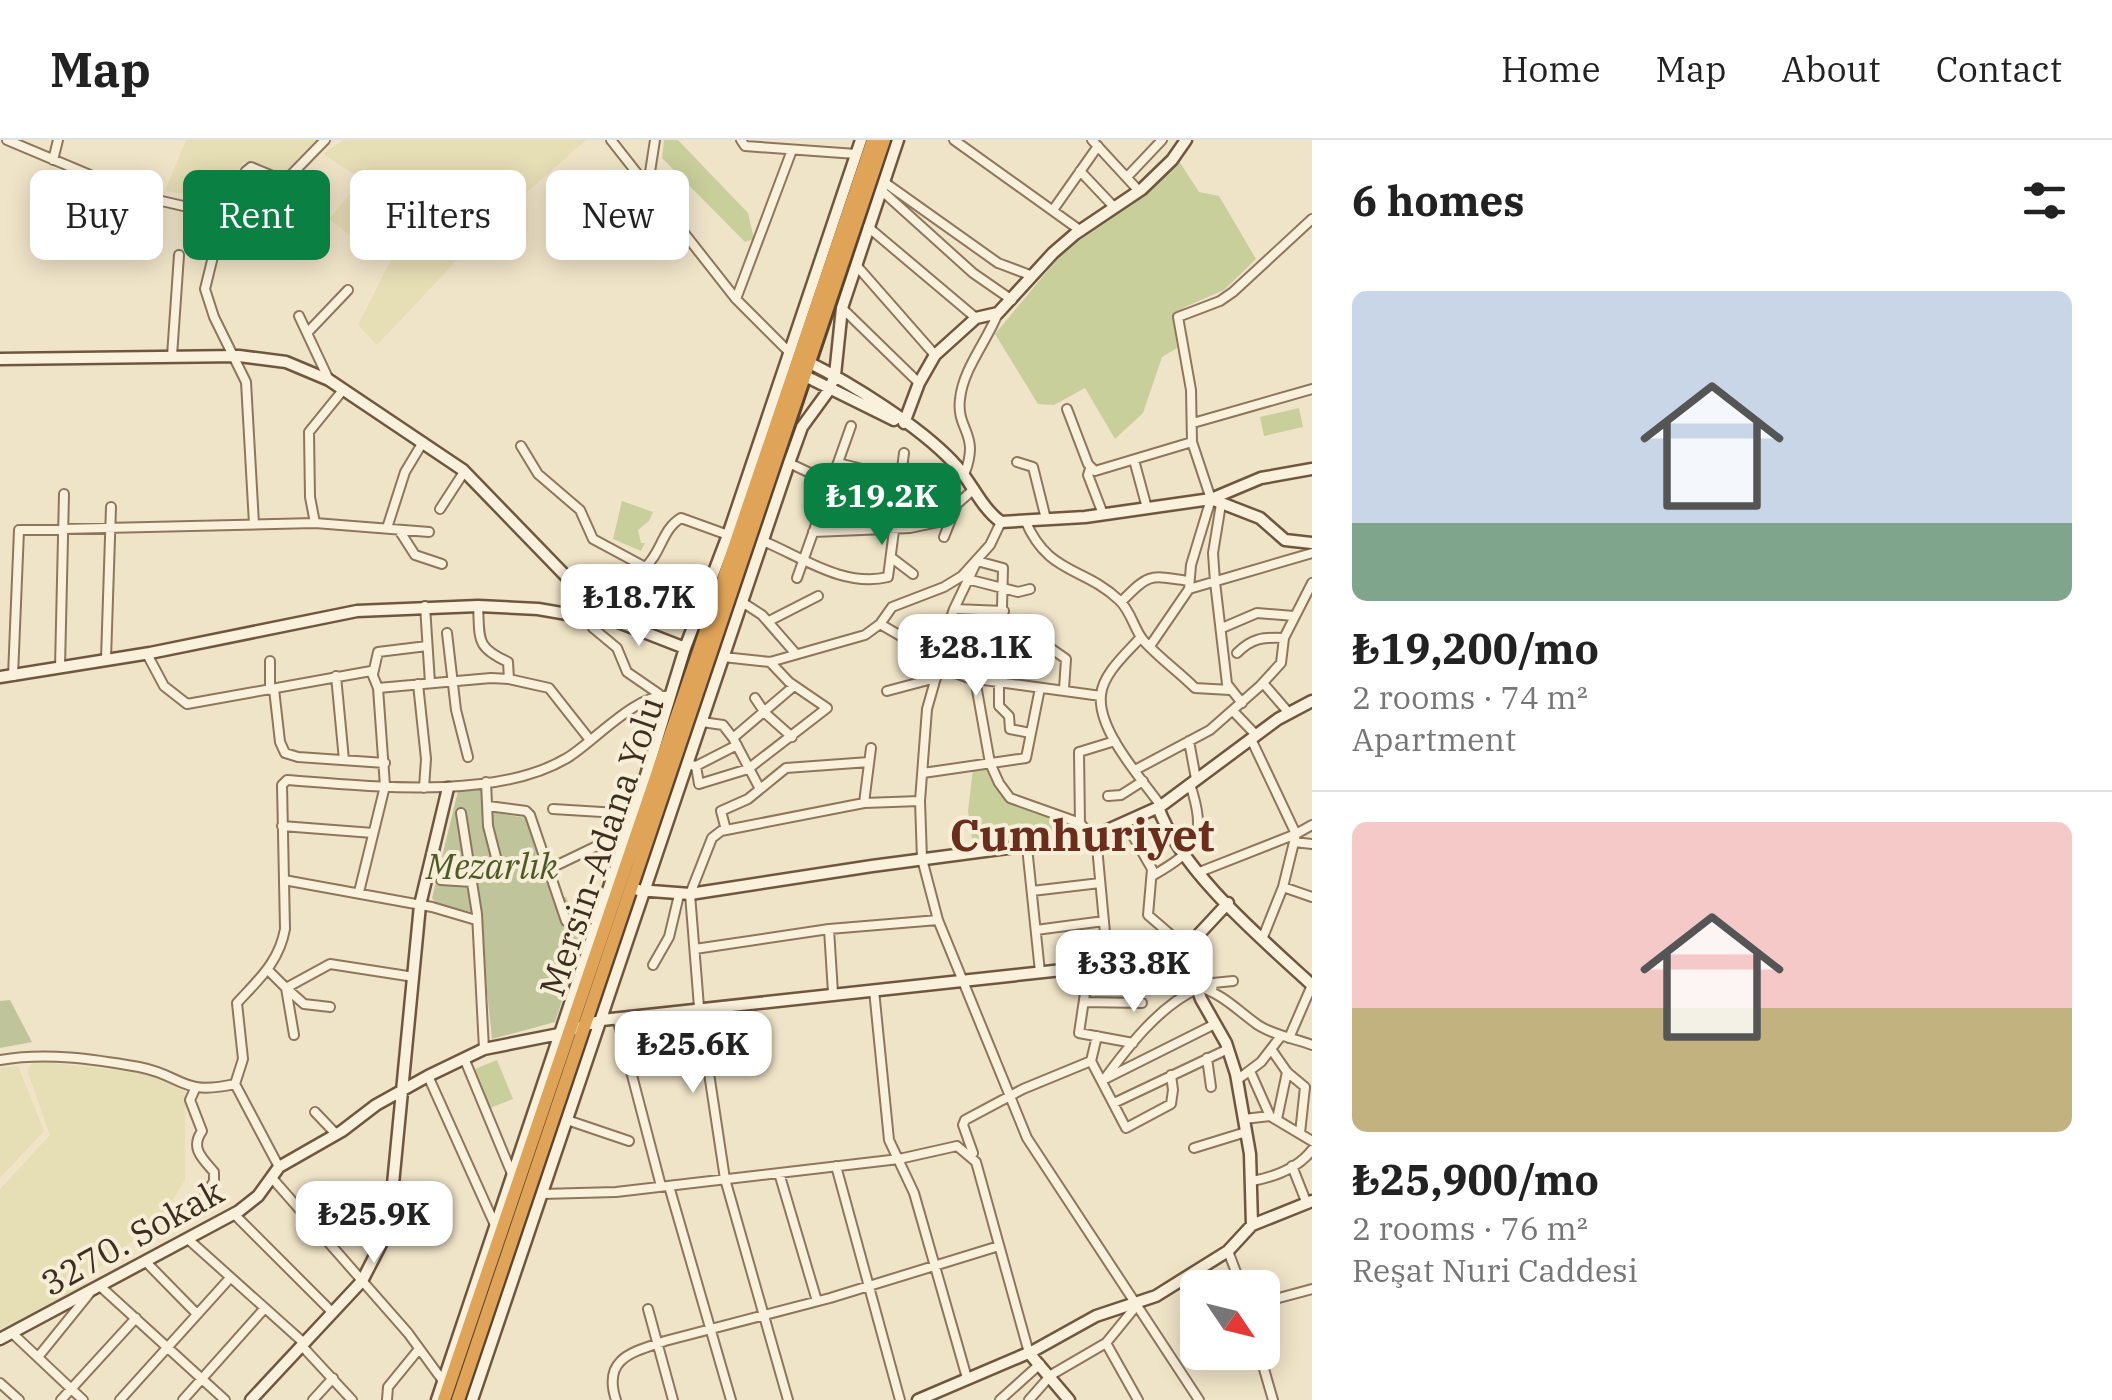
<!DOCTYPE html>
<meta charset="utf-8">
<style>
body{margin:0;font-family:"IBM Plex Serif",serif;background:#f6f6f6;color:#222;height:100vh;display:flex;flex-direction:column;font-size:38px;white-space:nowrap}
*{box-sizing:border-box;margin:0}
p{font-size:32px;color:#767676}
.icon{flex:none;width:55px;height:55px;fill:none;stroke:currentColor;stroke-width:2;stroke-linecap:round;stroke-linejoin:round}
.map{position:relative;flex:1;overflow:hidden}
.drawer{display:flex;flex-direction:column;background:#fff;width:800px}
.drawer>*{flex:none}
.banner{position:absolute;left:30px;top:30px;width:950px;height:90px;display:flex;gap:20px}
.needle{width:65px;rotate:125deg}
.tools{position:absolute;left:1180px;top:1130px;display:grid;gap:20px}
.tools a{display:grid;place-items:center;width:100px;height:100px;border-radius:15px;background:#fff;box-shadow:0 5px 25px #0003;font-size:50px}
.price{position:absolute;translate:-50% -85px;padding:0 22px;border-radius:20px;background:#fff;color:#222;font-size:32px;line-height:65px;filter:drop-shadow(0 2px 5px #0008)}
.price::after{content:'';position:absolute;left:50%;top:60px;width:30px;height:22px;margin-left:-15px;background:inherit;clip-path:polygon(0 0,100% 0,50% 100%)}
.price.on{background:#0b8043;color:#fff}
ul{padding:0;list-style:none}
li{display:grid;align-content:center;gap:20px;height:530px;padding:0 40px}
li+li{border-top:2px solid #e0e0e0}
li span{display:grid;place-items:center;height:310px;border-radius:15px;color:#555}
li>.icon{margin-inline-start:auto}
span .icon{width:180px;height:180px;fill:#fffc;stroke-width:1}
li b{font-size:42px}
h2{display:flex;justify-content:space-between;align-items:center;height:120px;padding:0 40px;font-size:42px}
.pill{padding:0 35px;border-radius:15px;background:#fff;box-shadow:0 5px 25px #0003;font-size:35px;line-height:90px}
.pill.on{background:#0b8043;color:#fff}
header{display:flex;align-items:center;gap:60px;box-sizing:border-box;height:140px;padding:0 50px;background:#fff;border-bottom:2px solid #e0e0e0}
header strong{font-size:48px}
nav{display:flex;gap:55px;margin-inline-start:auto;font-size:35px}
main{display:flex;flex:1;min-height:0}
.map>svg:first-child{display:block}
</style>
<header>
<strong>Map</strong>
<nav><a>Home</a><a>Map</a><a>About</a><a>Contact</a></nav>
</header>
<main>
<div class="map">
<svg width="1312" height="1260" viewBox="0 0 1312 1260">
<rect width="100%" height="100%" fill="#f0e4c8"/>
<path fill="#e6deb5" d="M186,0H318L282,34L261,24L243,22L216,65L192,55L165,51Z
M343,0H586L492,83L377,205L358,185L390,122L406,78L451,40L443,30L420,47L391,73L387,99L381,112L369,110L329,79L356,47L355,35L323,14Z
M34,921L128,931L161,939L185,952V1040L162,1077L89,1136L85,1150L0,1189V1049L50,995L27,930Z
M18,926L44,991L0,1038V928Z"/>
<path fill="#c9cf9b" d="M664,0H678L748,73L754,99L745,102L662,18Z
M1179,21L1199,52L1219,56L1256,119L1224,150L1185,167L1173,177L1177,208L1162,217L1143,273L1115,299L1085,248L1054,265L1038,264L995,194L1064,111L1144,56Z
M1299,268L1303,287L1264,296L1260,277Z
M622,361L653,372L649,381L638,390L641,403H645L641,411L613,399Z
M985,627L1013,665L1069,681L1075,691L973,705L968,671L973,629Z
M497,920L513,959L490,968L475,929Z"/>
<path fill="#bfc49a" d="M487,647L491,672L526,678L556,759L566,757L583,798L555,882L492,899L479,774L436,763L432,758L458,651Z
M10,860L32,902L0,908V861Z"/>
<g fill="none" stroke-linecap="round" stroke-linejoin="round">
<g stroke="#8d765c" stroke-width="12">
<path id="street" d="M7,0L140,56L192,68L218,81L220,88L205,149L214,177L246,242L254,384
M611,0L736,159L789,212
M741,0L745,6L856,14
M954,0L1081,91
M1092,0L1139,51
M53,20L58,0
M1080,31L1115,68
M1127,37L1162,0
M884,42L998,123L1030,135
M648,45L655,0
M881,50L973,133L1012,160
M1053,70L1098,6
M218,81L246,31L251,27L285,41L325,0
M868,87L976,178
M856,125L935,215
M736,159L792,10
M842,168L919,243
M299,176L329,240
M307,193L348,150
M172,216L179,115
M1067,269L1088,324L1095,331L1192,302
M1193,283L1312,249
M521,306L538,334L580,370L593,399L645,427C661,414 662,389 681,378L728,395
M1134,320L1147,368
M1017,322L1033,327L1046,379
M789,323L831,343
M838,323L902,339
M1090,329L1088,335L1103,374
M964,335C981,293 956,291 960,259C963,229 987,201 998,173
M1221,364L1213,413L1215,442L1227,544L1242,563
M440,369L464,332
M1025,380C1048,435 1083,426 1119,460C1131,471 1133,487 1143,500C1158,517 1179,532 1195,548L1230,550
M315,383L310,357L309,292L343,250
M387,388L405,332L423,302
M399,390L415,415L442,424
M813,392L910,388L943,381
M944,397L957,364L974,349
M763,401C802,417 844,448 888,437L904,313
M892,418L913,434
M645,427C653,450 677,462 697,476
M797,438L851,286
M967,439L1018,452L1030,449
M1189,449L1312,413
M742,462L762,475L796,514
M1121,462C1150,433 1148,435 1189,441
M425,466L430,543
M478,466C480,499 475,507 508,522L509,539
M954,469L1004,471
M980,473L975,539L990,623L999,643L1010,658L1080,683
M769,481L818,456
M1034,481L1046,505L1066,519L1064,549
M880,484L923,509L939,527L969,538L1101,556
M593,488L617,508L627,532L659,554
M1222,488L1257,473L1294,476
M447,493L456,570L468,617
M1141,497C1127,513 1103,533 1101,555C1097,590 1141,638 1161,666
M1150,506L1189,449L1191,425L1211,359L1192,302L1191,250L1178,177L1220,161L1233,152L1312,79
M1237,513C1252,498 1263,497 1284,498
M147,514L164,546L187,564L371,531L378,548L385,646L359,752
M723,517L770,522L865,495L880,484L892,467L944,447L962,436L990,405L1001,382
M106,519L111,367
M270,521V550
M936,521L954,469L977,421L1003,428L1001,507L977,508
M60,527L64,354
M939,527L927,569L920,661L922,719L938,780L1027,998L1199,1260
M373,534L378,512L427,506
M13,536L19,390L315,383L429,392
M336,536L344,620
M1263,543L1289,573
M418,544L426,619L424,648
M999,544V566L1009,576L1010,589L1030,593
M378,548L491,538L509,539L549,548L590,600
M274,549L280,602L285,613L298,617L385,623
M887,551L936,538
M755,558L765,573L792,597
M1233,571L1256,595
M702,582L723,585L733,598L794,546
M733,598L760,649
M1251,599L1296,694L1283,747L1263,797
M1189,601L1196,639
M691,625L696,626L737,605
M696,626L699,644L748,629L827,568L789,542L770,522
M1135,630L1210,590L1260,546L1281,523L1284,498L1312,443
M923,633L1026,618L1040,548
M486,642L488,686L497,721
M1108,656L1121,655L1143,641
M864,663L871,608
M488,666L526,671L530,675L566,781
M553,669L634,674
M461,673L477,774L484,909
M1126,684L1152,729L1148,775L1186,808
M282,686L373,693
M726,690L721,671L748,659L786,628L869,622
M1096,696L1108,825
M1092,697L1080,683L1079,612L1115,601
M1294,702L1312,704
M1027,707L1040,832
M549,729L628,691
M1197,733L1296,694L1312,685
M1152,736C1198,710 1207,696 1190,644
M284,740L432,767L476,780
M441,740L472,742
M1283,747L1312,757
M1032,751L1100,743
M829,789L833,853
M1036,790L1104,781
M695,809L829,789L938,780
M653,825L669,797L679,755
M1089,827L1079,893L1133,903
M268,830L286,848L294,895
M1087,840L1147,844
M1196,846C1222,853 1237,870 1258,885C1275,896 1294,898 1312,905
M874,850L889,1000L914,1053L967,1238
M1212,850L1213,843L1233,841
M1084,862L1142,863
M330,867L304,864L286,848L330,824L414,837
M617,878L661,1046
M1289,898L1312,845
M1271,909L1287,932L1305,947L1300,993
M464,918L512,1034
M1207,918L1211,947
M0,920C47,912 93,919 139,927C185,936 180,956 235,944
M1091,921L1097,896
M1250,931L1270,976
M428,936L495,1085
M1107,938L1215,884
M1237,940L1261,922L1281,896
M1103,941C1127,908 1159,866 1197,849
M195,949L190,960L202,991C190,1008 202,1018 214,1032V1041L200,1064
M1114,963L1228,909
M315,972L336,994
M1244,979L1270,976L1312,1001
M1277,979L1287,932
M567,980L629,1001
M1194,1008L1246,992
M973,1013L963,985L965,980L1023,949L1091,921L1126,988L1171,964L1173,950L1171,935
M836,1026L900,1260
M1292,1026L1307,1064
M279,1027L235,944L243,919L237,863C259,839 279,822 285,789L282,645L287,640C368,646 495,661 567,618C595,601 637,552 670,556
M779,1033L817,1161
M272,1038L408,1193L443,1241
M1252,1041C1274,1037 1298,1028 1312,1010
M669,1046L731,1260
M542,1054L616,1052L899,1019L957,1006L976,1022L1029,1213
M234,1074L333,1173
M189,1100L304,1203
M1228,1111L1242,1148
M147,1123L197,1174
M101,1147L225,1260
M1262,1159H1275L1312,1149
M648,1169L673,1260
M12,1193L83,1260
M1106,1203L1138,1260
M302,1206L352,1260
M1259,1212L1273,1260
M38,1217L89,1154
M0,1243L19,1260
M61,1260L136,1178
M120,1260L230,1138
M183,1260L264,1169
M313,1260L333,1238
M387,1260L388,1247L419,1209
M616,1260C602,1218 633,1212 665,1201L830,1158L999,1106
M788,1260L725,1039L699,867L690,754L712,698L721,691L864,663L920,661
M1000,1260L1040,1224
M1029,1260L1051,1235L1106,1203L1137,1165"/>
</g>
<g stroke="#6f573f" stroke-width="15">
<path id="secondary" d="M0,219L239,216L286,222L329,240L463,330L588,459L595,473
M806,221C851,243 919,286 953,322C971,340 980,367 1001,382L1085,377L1211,359L1261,338L1312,329
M801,234L894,280
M904,283L919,243L935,215L976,178L998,173L1053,113L1075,94L1142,49L1172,20L1186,0
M1211,359L1260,378L1285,400L1312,403
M0,537L150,513L357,471L478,466L538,469L579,476L595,473L685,508
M1158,667C1180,730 1262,799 1312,845
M638,750L690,754L872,726L1092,697L1161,666L1278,579L1312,561
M1183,810L1201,859L1226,903L1236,934L1250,1014L1252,1085
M0,1199L239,1071L258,1056L279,1027L342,991L376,965L428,936L484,909L559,894L602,880L1164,819L1187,807L1228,763
M1029,1213L1069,1260
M251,1260L362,1141L381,1104L391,1065L420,765L448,648
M437,1260L639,658L685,508L728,395L861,0
M472,1260L789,323L802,287L829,250L835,235L842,168L898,0
M918,1260L1033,1211L1096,1176L1156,1156L1228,1111L1252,1085L1312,1061"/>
</g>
<g stroke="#5b4430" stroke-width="18">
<path id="highway" d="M444,1260L873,0
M458,1260L884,0"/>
</g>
<use href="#street" stroke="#faf1dc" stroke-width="8"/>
<use href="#secondary" stroke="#faf1dc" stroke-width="10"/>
<use href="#highway" stroke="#e0a458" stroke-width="12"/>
</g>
<g text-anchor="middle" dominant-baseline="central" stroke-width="8" stroke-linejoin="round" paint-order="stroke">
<g font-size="35" fill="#3d2e20" stroke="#f7eed8">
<text transform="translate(601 706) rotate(-71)">Mersin-Adana Yolu</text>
<text transform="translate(132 1097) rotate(-29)">3270. Sokak</text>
</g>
<g font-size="35" font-style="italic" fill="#4d5a26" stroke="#f7eed8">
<text x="492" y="726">Mezarlık</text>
</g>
<g font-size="45" font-weight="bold" fill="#6b2e1e" stroke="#f7eed8">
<text x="1082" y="694">Cumhuriyet</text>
</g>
</g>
</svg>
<div class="tools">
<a><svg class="needle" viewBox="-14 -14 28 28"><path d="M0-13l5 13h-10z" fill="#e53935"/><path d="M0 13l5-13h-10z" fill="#767676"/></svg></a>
</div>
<b class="price on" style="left:882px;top:408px">₺19.2K</b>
<b class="price" style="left:639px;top:509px">₺18.7K</b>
<b class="price" style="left:976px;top:559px">₺28.1K</b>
<b class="price" style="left:1134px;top:875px">₺33.8K</b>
<b class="price" style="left:693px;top:956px">₺25.6K</b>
<b class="price" style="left:374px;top:1126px">₺25.9K</b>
<div class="banner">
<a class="pill">Buy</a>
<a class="pill on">Rent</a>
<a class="pill">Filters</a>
<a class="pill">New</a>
</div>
</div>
<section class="drawer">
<h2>6 homes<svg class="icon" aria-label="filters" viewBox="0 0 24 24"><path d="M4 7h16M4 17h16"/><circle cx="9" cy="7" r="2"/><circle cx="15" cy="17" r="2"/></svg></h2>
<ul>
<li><span style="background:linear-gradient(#c9d6e8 75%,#7fa58c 0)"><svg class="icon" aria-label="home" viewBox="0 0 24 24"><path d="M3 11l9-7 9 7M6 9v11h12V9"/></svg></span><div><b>₺19,200/mo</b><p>2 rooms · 74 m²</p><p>Apartment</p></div></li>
<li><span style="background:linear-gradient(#f6c9c9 60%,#c2b280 0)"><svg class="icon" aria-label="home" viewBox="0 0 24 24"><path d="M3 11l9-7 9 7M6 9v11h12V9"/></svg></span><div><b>₺25,900/mo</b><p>2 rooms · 76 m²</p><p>Reşat Nuri Caddesi</p></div></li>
</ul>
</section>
</main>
